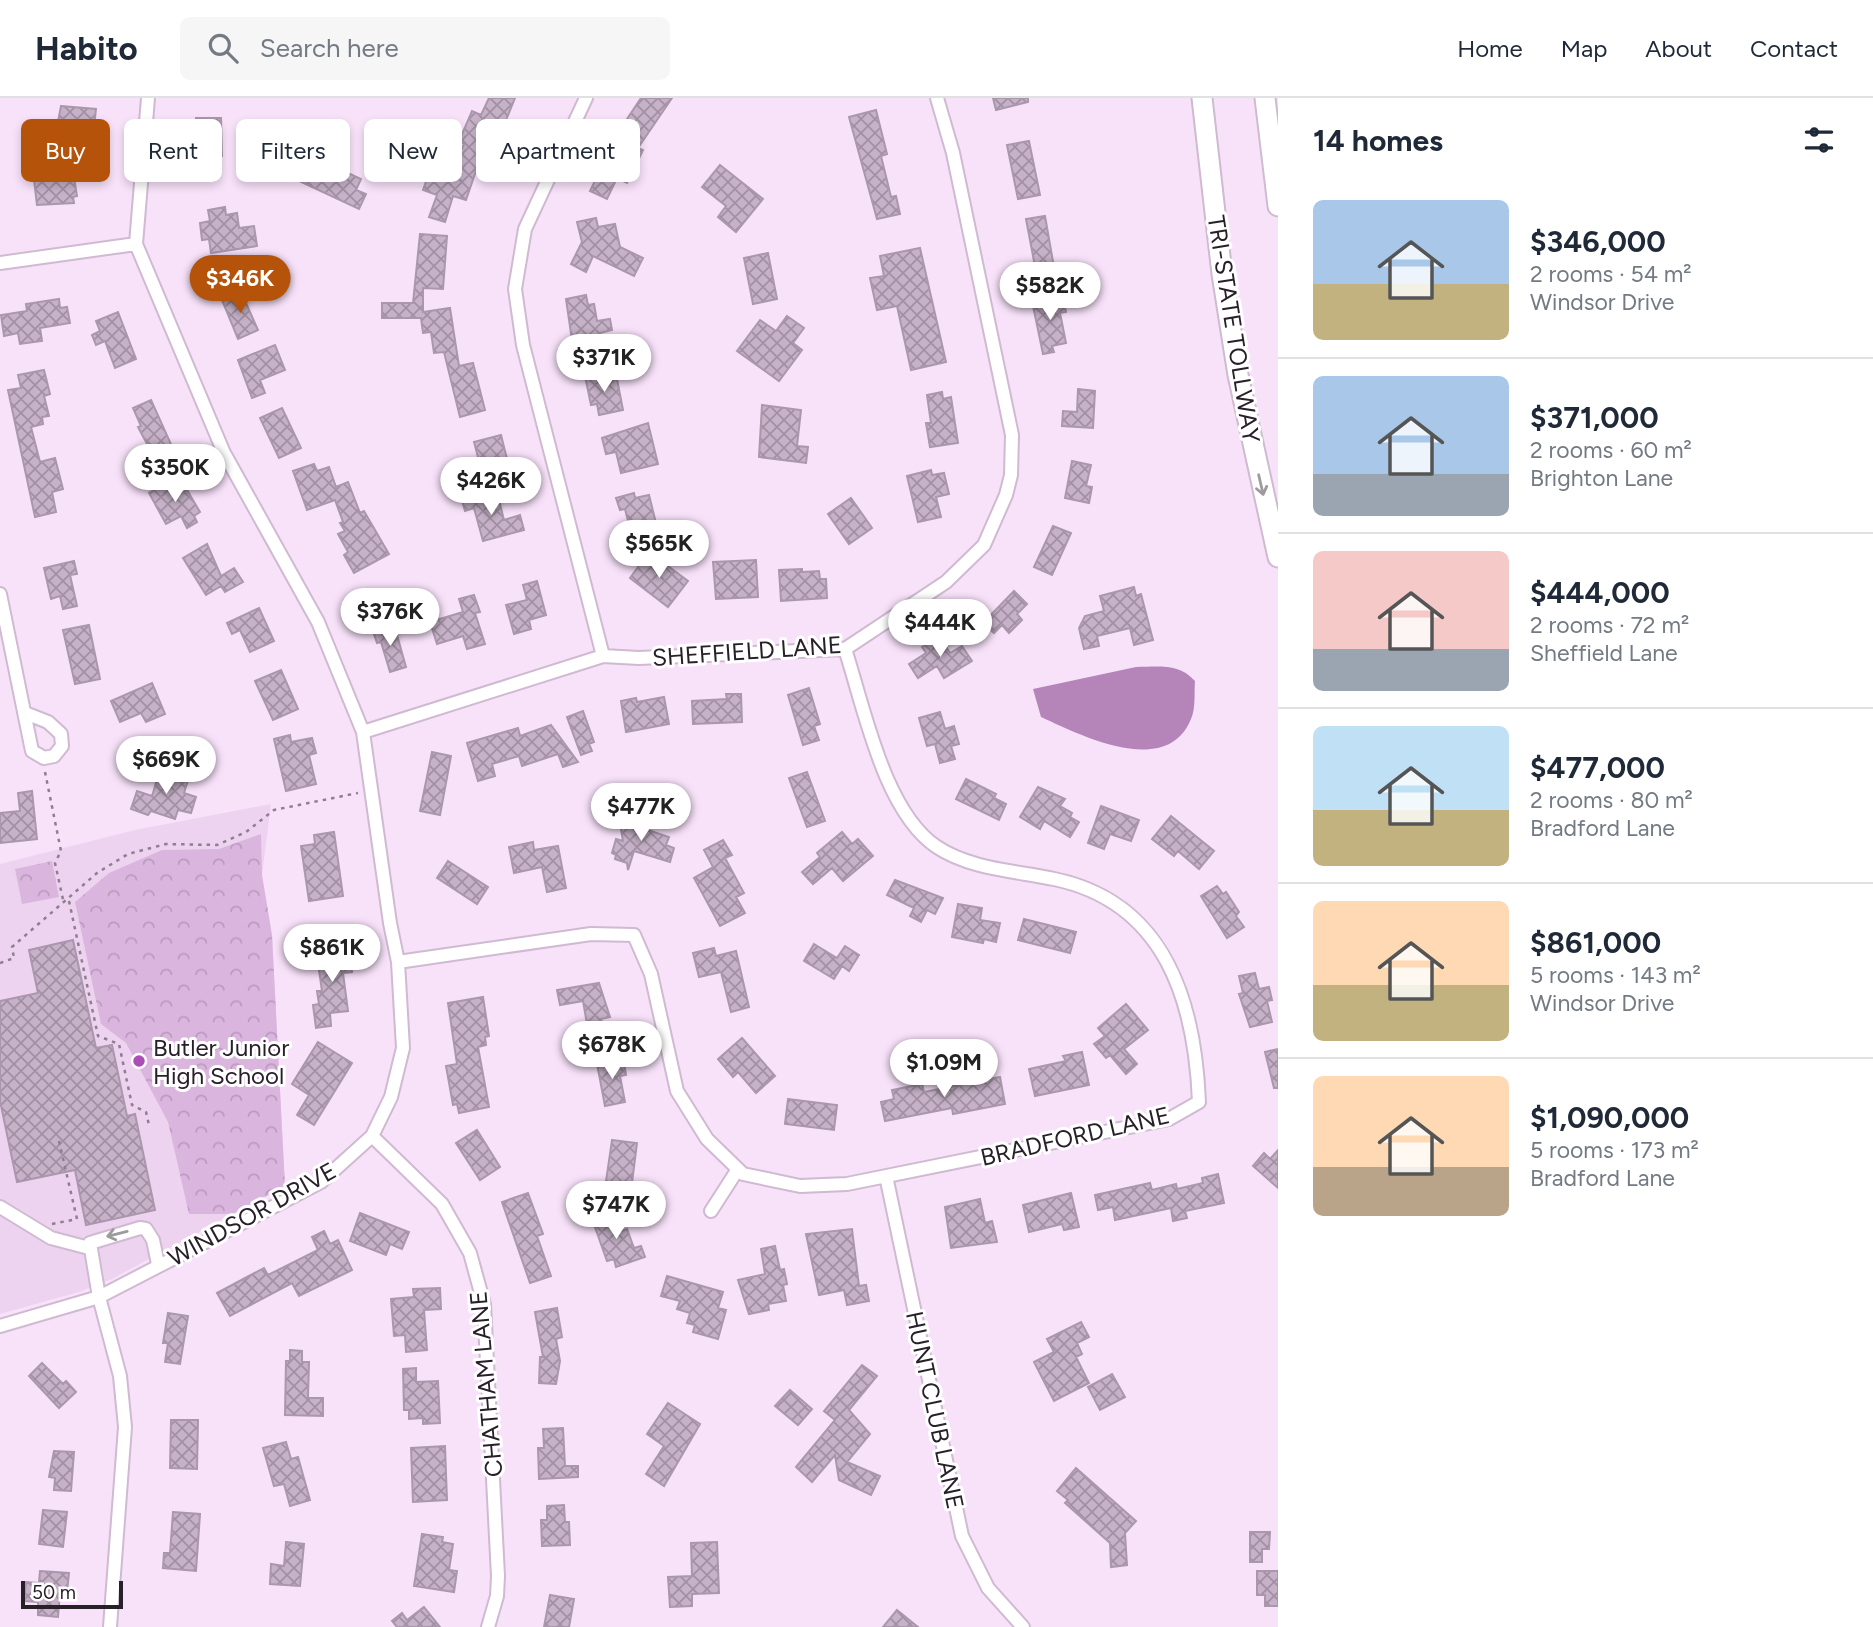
<!DOCTYPE html>
<meta charset="utf-8">
<style>
body{margin:0;font-family:Figtree,sans-serif;background:#f6f6f7;color:#1f2937;height:100vh;display:flex;flex-direction:column;font-size:26px;white-space:nowrap}
*{box-sizing:border-box;margin:0}
p{font-size:23px;color:#747a83}
.icon{flex:none;width:38px;height:38px;fill:none;stroke:currentColor;stroke-width:2;stroke-linecap:round;stroke-linejoin:round}
.map{position:relative;flex:1;overflow:hidden}
.sheet{display:flex;flex-direction:column;background:#fff;width:595px}
.sheet>*{flex:none}
.guide{position:absolute;left:21px;top:21px;width:665px;height:63px;display:flex;gap:14px}
.scale{position:absolute;left:21px;bottom:18px;width:102px;box-sizing:border-box;padding-left:7px;border:4px solid #282029;border-top:0;font-size:19px;line-height:24px;white-space:nowrap;color:#282029;-webkit-text-stroke:5px #fff;paint-order:stroke}
.price{position:absolute;translate:-50% -60px;padding:0 16px;border-radius:24px;background:#fff;color:#222;font-size:23px;line-height:46px;filter:drop-shadow(0 2px 4px #0008)}
.price::after{content:'';position:absolute;left:50%;top:42px;width:21px;height:16px;margin-left:-10px;background:inherit;clip-path:polygon(0 0,100% 0,50% 100%)}
.price.active{background:#b45309;color:#fff}
ul{padding:0;list-style:none}
li{display:flex;align-items:center;gap:21px;height:175px;padding:0 35px}
li+li{border-top:2px solid #e0e1e3}
li span{display:grid;place-items:center;flex:none;width:196px;height:140px;border-radius:10px;color:#555}
li>.icon{margin-inline-start:auto}
span .icon{width:84px;height:84px;fill:#fffc;stroke-width:1}
li b{font-size:30px}
h2{display:flex;justify-content:space-between;align-items:center;height:84px;padding:0 35px;font-size:30px}
.chip{padding:0 24px;border-radius:10px;background:#fff;box-shadow:0 4px 10px #0003;font-size:24px;line-height:63px}
.chip.active{background:#b45309;color:#fff}
header{display:flex;align-items:center;gap:42px;box-sizing:border-box;height:98px;padding:0 35px;background:#fff;border-bottom:2px solid #e0e1e3}
header strong{font-size:33px}
nav{display:flex;gap:38px;margin-inline-start:auto;font-size:24px}
.search{width:490px;height:63px;background:#f6f6f7;display:flex;align-items:center;gap:18px;box-sizing:border-box;padding:0 24px;border-radius:10px;color:#747a83;font-size:26px}
main{display:flex;flex:1;min-height:0}
.map>svg:first-child{display:block}
</style>
<header>
<strong>Habito</strong>
<div class="search"><svg class="icon" aria-label="search" viewBox="0 0 24 24"><circle cx="10" cy="10" r="6"/><path d="M15 15l6 6"/></svg>Search here</div>
<nav><a>Home</a><a>Map</a><a>About</a><a>Contact</a></nav>
</header>
<main>
<div class="map">
<svg width="1278" height="1529" viewBox="0 0 1278 1529">
<defs>
<pattern id="forest-crowns" width="20" height="18" patternUnits="userSpaceOnUse" patternTransform="scale(1.75)"><rect width="20" height="18" fill="#dab5de"/><path d="M2 6a3 3 0 1 1 6 0M12 15a3 3 0 1 1 6 0" fill="none" stroke="#bb9bbe"/></pattern>
<pattern id="building-cross-hatch" width="8" height="8" patternUnits="userSpaceOnUse" patternTransform="scale(1.75)"><rect width="8" height="8" fill="#c6b1c8"/><path d="M0 0l8 8M0 8l8-8" fill="none" stroke="#a190a2"/></pattern>
</defs>
<rect width="100%" height="100%" fill="#f8e2fa"/>
<path fill="#eed3f1" d="M271,706L262,777L272,837L285,1088L112,1181L79,1194L0,1216V766L135,732Z"/>
<path fill="url(#forest-crowns)" d="M261,736L262,777L272,837L285,1088L233,1116H189L168,1024L126,945L101,926L75,804L109,775L162,752L219,751Z
M52,763L59,799L22,806L15,771Z"/>
<path fill="#b585ba" d="M1136,569C1160,569 1178,565 1195,583C1194,594 1196,610 1191,621C1167,681 1080,637 1041,619L1033,591Z"/>
<path fill="url(#building-cross-hatch)" stroke="#ab97ad" stroke-width="2" d="M489,0H515L492,57L496,59L489,75L477,70L466,102L453,98L445,124L429,119L437,97L423,92L433,64L453,71L464,46L459,43L472,13L481,17Z
M641,0H672L638,50L643,52L627,85L617,80L607,101L590,93L619,33Z
M993,0H1028V4L996,12Z
M61,8L96,11L94,29L84,27L81,51L53,49Z
M876,12L887,56L881,58L891,99L896,98L900,116L877,121L849,19Z
M196,20H221L222,58H213V74H197Z
M1029,43L1040,97L1018,101L1007,47Z
M309,57L361,81L356,92L366,96L359,111L297,82Z
M720,67L763,101L736,134L718,119L726,108L702,89Z
M73,73L77,98L73,99L74,105L37,107L34,82H41V77Z
M225,109L226,117L237,115L239,130L254,128L257,148L211,155L209,141L202,142L200,125L210,123L208,112Z
M1045,118L1055,175L1037,179L1026,121Z
M596,120L598,129L615,126L620,149L643,160L634,178L593,158L586,174L571,166L582,144L577,124Z
M420,136L447,138L443,191L423,190V214L450,210L459,268L473,265L485,312L460,319L444,254L434,255L431,234L423,235L421,220H382V205H413Z
M920,150L946,264L911,272L897,208L877,212L870,180L884,178L880,158Z
M768,155L777,201L753,206L744,160Z
M241,194L258,232L238,241L222,202Z
M586,197L588,207L594,206L597,223L610,221L612,232L600,235L603,250L574,256L566,201Z
M1063,197L1066,214L1060,215L1066,245L1052,248L1054,254L1043,256L1032,203Z
M59,201L60,210L67,209L70,225L40,230L42,243L20,246L18,235L4,238L1,217L27,213L26,206Z
M118,214L136,261L115,270L105,243L96,247L92,237L100,233L96,223Z
M787,218L804,230L793,245L802,252L779,283L737,253L760,222L776,233Z
M275,247L285,272L260,282L265,295L252,300L238,262Z
M44,272L50,296L44,298L49,318L42,319L43,326L31,329L40,364L55,360L63,391L52,394L56,414L35,419L8,292L21,290L18,277Z
M603,274L605,284L617,281L623,312L599,317L597,306L591,307L585,278Z
M1078,291L1095,293L1093,330L1062,328L1063,313L1077,314Z
M942,294L943,301L951,299L958,345L930,349L926,325H931L927,297Z
M151,302L174,353L155,361L138,329L141,328L133,310Z
M762,307L801,312L797,348L808,349L806,365L759,359Z
M282,310L301,350L279,360L260,320Z
M648,325L658,366L621,375L616,354L606,356L602,340Z
M501,337L507,361L500,362L503,375L475,383L471,369L480,367L474,344Z
M1072,363L1091,367L1086,388L1092,389L1089,405L1065,400Z
M314,366L317,373L329,369L336,389L348,384L360,415L364,413L389,456L354,475L344,457L348,454L338,436L345,433L340,425L343,424L335,402L307,412L293,373Z
M931,372L932,377L944,375L949,396L936,399L941,419L918,424L907,378Z
M174,381L182,395L187,392L200,414L194,418L197,424L187,430L181,418L166,426L149,395Z
M482,394L484,402L498,398L504,422L520,417L524,432L483,443L474,410L465,413L461,399Z
M634,395L635,400L649,397L658,433L638,439L634,426L629,427L625,411L620,412L616,400Z
M851,400L872,430L849,446L828,416Z
M1053,428L1071,435L1052,477L1034,469Z
M207,446L221,478L234,470L243,484L225,494L221,488L206,497L183,460Z
M649,454L688,483L668,509L630,480Z
M756,462L758,499L716,501L713,464Z
M74,463L77,476L70,477L77,508L63,511L60,498L51,501L44,470Z
M802,471V474L819,473L820,481H826L827,500L781,503L779,472Z
M537,483L546,517L529,522L531,531L514,536L506,507L527,502L523,487Z
M1134,489L1136,498L1141,496L1153,542L1134,547L1130,530L1097,538L1099,548L1084,551L1079,530L1085,518L1104,513L1100,498Z
M1014,493L1027,506L1017,516L1022,522L1009,535L1002,527L994,535L983,525Z
M474,497L480,514L475,515L485,546L467,551L463,538L437,546L430,524L463,514L459,501Z
M259,510L274,543L250,554L240,532L232,536L227,525Z
M386,525L390,539L397,537L406,569L390,574L381,544L377,545L372,530Z
M89,527L100,581L75,586L63,532Z
M940,539L950,555L962,548L972,563L944,580L937,568L918,580L909,566L926,555L922,549Z
M281,572L298,611L273,622L255,583Z
M152,585L165,616L146,624L141,615L120,624L111,603Z
M809,590L820,626L814,628L819,642L803,647L788,597Z
M726,596H741L742,624L693,626L692,603L727,601Z
M664,599L669,626L626,634L621,603L636,600L637,604Z
M583,613L594,644L589,646L592,653L581,657L567,619Z
M940,614L945,631L954,628L959,646L951,648L955,661L940,665L935,646L927,648L919,620Z
M551,627L578,664L563,669L558,656L522,668L519,658L492,666L495,678L478,683L467,645L518,630L520,638Z
M290,637L291,644L312,640L316,655L309,657L316,686L286,693L274,641Z
M432,654L451,658L440,717L420,713Z
M161,669L189,679L184,695L196,699L191,715L178,712L175,721L151,713L148,717L131,711L137,693L152,698Z
M807,674L825,723L807,729L789,680Z
M966,681L996,696L994,700L1006,706L999,722L956,701Z
M1038,689L1065,701L1060,708L1072,715L1070,719L1079,724L1070,739L1044,723L1040,731L1020,719Z
M32,693L37,741L0,745V715L20,713L18,695Z
M1101,708L1139,722L1131,743L1110,736L1104,751L1088,745Z
M1171,718L1214,753L1199,771L1178,753L1174,758L1152,741Z
M644,721L645,731L669,739L666,747L674,750L670,764L634,753L628,772L627,765L615,761L616,757L612,755L616,741L623,743L620,725Z
M334,734L343,798L309,803L301,748L315,746L314,737Z
M842,734L852,746L858,741L873,758L843,783L832,770L813,786L802,774L820,759L817,755Z
M723,742L732,757L725,760L744,795L736,799L745,815L720,828L694,780L713,769L704,752Z
M533,744L534,752L558,748L566,790L547,794L542,769L514,775L509,749Z
M448,763L488,789L477,806L437,780Z
M895,782L943,800L935,816L927,812L921,824L910,818L914,810L887,797Z
M1217,788L1223,796L1226,794L1239,814L1236,818L1244,829L1227,840L1201,798Z
M958,806L982,810L980,822L1000,825L996,844L984,841L983,845L952,839Z
M1024,821L1076,834L1070,855L1018,842Z
M73,842L96,950L112,947L127,1018L135,1016L155,1112L86,1127L75,1072L17,1084L0,1003V903L38,895L29,852Z
M814,846L837,860L845,848L859,857L849,873L842,868L834,881L804,863Z
M348,848L352,874L343,875L348,913L330,915L331,928L316,930L313,907L319,906L317,893H322L316,851Z
M714,850L716,858L736,853L749,909L731,914L721,874L699,879L693,855Z
M1255,875L1259,891L1269,889L1272,902L1267,903L1272,924L1250,929L1239,896L1243,895L1239,878Z
M599,885L610,919L601,921L603,929L588,932L583,903L560,907L557,892Z
M483,899L489,938L485,939L486,947L478,949L489,1009L459,1015L457,1006L453,1007L446,968L457,966L448,905Z
M1126,906L1148,932L1124,951L1137,966L1126,976L1110,957L1106,960L1094,946L1105,938L1098,930Z
M742,940L775,978L756,995L738,974L733,979L718,961Z
M318,944L352,965L314,1027L297,1017L309,997L292,986Z
M1278,951V990H1274L1265,954Z
M1082,954L1089,987L1035,998L1029,971L1066,963L1063,958Z
M623,958L626,977L620,978L625,1004L605,1008L597,966Z
M1000,979L1005,1006L953,1016L952,1010L885,1023L881,1004L894,1001L892,992L922,986L924,994Z
M788,1001L837,1007L834,1032L785,1026Z
M477,1032L500,1069L480,1082L456,1045Z
M612,1042L637,1045L631,1093L605,1090Z
M1278,1052V1090L1253,1068L1264,1055L1270,1061Z
M1218,1076L1224,1105L1185,1113L1187,1120L1173,1123L1171,1110L1115,1122L1113,1109L1098,1112L1095,1097L1150,1085L1152,1092L1176,1086L1177,1091L1203,1085L1202,1080Z
M528,1095L543,1136L537,1138L551,1178L530,1185L502,1104Z
M1071,1095L1079,1129L1064,1132L1062,1126L1029,1134L1023,1107Z
M980,1101L985,1125L992,1123L997,1144L951,1150L945,1109Z
M360,1115L409,1134L402,1151L390,1146L386,1157L350,1143Z
M610,1115L612,1121L618,1119L622,1133L627,1131L634,1150L641,1148L645,1159L616,1169L614,1161L607,1163L592,1121Z
M852,1131L859,1188L866,1187L869,1203L847,1207L844,1192L819,1197L806,1136Z
M324,1133L330,1146L338,1142L352,1172L299,1198L292,1185L230,1218L217,1195L264,1170L268,1177L318,1152L312,1139Z
M775,1148L780,1172L784,1171L787,1186L783,1187L786,1203L768,1206L769,1212L749,1216L738,1182L765,1176L761,1151Z
M667,1178L723,1194L718,1210L726,1212L718,1241L693,1234L695,1227L687,1225L690,1215L677,1211L680,1203L661,1198Z
M440,1190L441,1211L424,1212L427,1252L406,1254L405,1237L394,1238L391,1201L414,1199L413,1191Z
M557,1210L562,1239L556,1241L560,1263L556,1286L539,1285L540,1259H543L535,1214Z
M168,1215L188,1218L180,1266L165,1264L168,1245H163Z
M1081,1224L1089,1239L1077,1245L1082,1256L1076,1259L1089,1285L1054,1303L1034,1264L1054,1254L1047,1241Z
M290,1252L302,1253V1264H309L308,1300H323V1318L285,1317L286,1263H290Z
M42,1265L63,1286L66,1283L76,1294L59,1310L29,1278Z
M862,1267L877,1278L849,1312L870,1336L847,1364L880,1378L871,1397L839,1382L835,1357L812,1384L796,1369L835,1322L824,1313Z
M416,1270V1284L438,1283L440,1325L423,1326V1320L409,1321V1312H404L403,1271Z
M1112,1276L1125,1299L1100,1312L1088,1289Z
M790,1292L812,1311L798,1327L775,1308Z
M668,1305L700,1326L664,1388L646,1376L664,1348L647,1336Z
M171,1322H198L197,1371L170,1370Z
M563,1330L565,1368H578V1379L539,1381L538,1350H544L543,1331Z
M286,1344L291,1361L298,1359L310,1402L290,1408L284,1386L274,1388L263,1350Z
M445,1348L447,1402L413,1404L411,1350Z
M54,1353L74,1354L71,1393L54,1392L55,1380L49,1379Z
M1076,1370L1136,1423L1125,1435L1127,1467L1111,1469L1110,1445L1065,1405L1068,1402L1057,1393Z
M564,1407L565,1424H569L570,1447L542,1448L541,1422H547V1408Z
M43,1412L67,1414L63,1449L39,1446Z
M173,1414L200,1416L196,1473L163,1470L164,1455H170Z
M1250,1434H1270L1269,1451H1262V1464H1250Z
M422,1436L443,1439L442,1444L453,1446L449,1472L457,1473L454,1494L414,1488Z
M286,1444L304,1446L300,1488L270,1486L271,1466L284,1468Z
M717,1444L719,1495L692,1496V1508L670,1509L668,1479L692,1478L691,1445Z
M40,1473L69,1475L67,1494H60L58,1519L38,1517V1504L24,1503L26,1484L39,1485Z
M1257,1473H1278V1508H1265V1497H1257Z
M550,1497L574,1501L569,1529H544Z
M424,1509L440,1529H397L392,1523L402,1515L407,1522Z
M897,1512L918,1529H883Z"/>
<g fill="none" stroke-linecap="round" stroke-linejoin="round">
<g stroke="#cfbad1" stroke-width="16">
<path id="minor" d="M586,0L525,131L515,191L523,247L603,558
M0,165L136,146
M0,496L32,653L44,660L54,658L62,648L61,636L48,624L25,615
M363,634L603,558L639,560L845,551L946,484L984,447L1006,397L1011,377L1012,337L953,55L937,0
M398,864L591,836L634,837L651,876L677,993L707,1041L743,1076L800,1088L847,1086L1169,1021L1199,1004C1195,903 1165,804 1054,781C1016,773 970,771 937,749C884,714 864,609 845,551
M372,1038L442,1106L470,1155L484,1206L498,1478L497,1498L488,1529
M886,1078L962,1438L988,1490L1023,1529
M0,1109L51,1140L89,1150
M711,1113L738,1071
M0,1228L99,1199L321,1084L372,1038L391,999L403,950L398,864L390,825L363,634L318,524L224,355L136,146L148,0
M110,1529L125,1329L120,1278L99,1199L90,1145L140,1130L146,1131L153,1142L158,1166"/>
</g>
<g stroke="#cfbad1" stroke-width="23">
<path id="highway" d="M1202,0L1222,176L1238,277L1278,459
M1265,0L1278,108"/>
</g>
<path stroke="#8e7f8f" stroke-width="2.5" stroke-dasharray="3.5 5" stroke-linecap="butt" d="M45,674L61,753L55,765L64,806
M69,803L98,938L119,946L132,1007L146,1014L149,1027
M0,865L14,860L12,849L97,775L128,756L166,746L217,747L246,734L274,712L358,695
M52,1126L77,1121L59,1043"/>
<use href="#minor" stroke="#fff" stroke-width="12"/>
<use href="#highway" stroke="#fff" stroke-width="19"/>
</g>
<defs><path id="oneway-shaft" d="M-6 0H5M1.5-3L5.5 0L1.5 3" fill="none" stroke-width="1.6" stroke-linecap="round" stroke-linejoin="round" transform="scale(1.75)"/></defs>
<g stroke="#9e9b9f">
<use href="#oneway-shaft" transform="translate(1261 387) rotate(77)"/>
<use href="#oneway-shaft" transform="translate(117 1136) rotate(166)"/>
</g>
<circle fill="#ab4eb7" stroke="#fff" stroke-width="2.5" cx="139" cy="963" r="7"/>
<g text-anchor="middle" dominant-baseline="central" stroke-width="6" stroke-linejoin="round" paint-order="stroke">
<g font-size="24" fill="#282029" stroke="#fff">
<text transform="translate(1234 231) rotate(81)">TRI-STATE TOLLWAY</text>
<text transform="translate(747 553) rotate(-4)">SHEFFIELD LANE</text>
<text transform="translate(1075 1038) rotate(-13)">BRADFORD LANE</text>
<text transform="translate(252 1116) rotate(-29)">WINDSOR DRIVE</text>
<text transform="translate(486 1286) rotate(-95)">CHATHAM LANE</text>
<text transform="translate(935 1312) rotate(78)">HUNT CLUB LANE</text>
</g>
<g font-size="24" fill="#282029" stroke="#fff" text-anchor="start">
<text x="153" y="949">Butler Junior<tspan x="153" dy="28">High School</tspan></text>
</g>
</g>
</svg>
<div class="scale">50 m</div>
<b class="price active" style="left:240px;top:217px">$346K</b>
<b class="price" style="left:1050px;top:224px">$582K</b>
<b class="price" style="left:604px;top:296px">$371K</b>
<b class="price" style="left:175px;top:406px">$350K</b>
<b class="price" style="left:491px;top:419px">$426K</b>
<b class="price" style="left:659px;top:482px">$565K</b>
<b class="price" style="left:390px;top:550px">$376K</b>
<b class="price" style="left:940px;top:561px">$444K</b>
<b class="price" style="left:166px;top:698px">$669K</b>
<b class="price" style="left:641px;top:745px">$477K</b>
<b class="price" style="left:332px;top:886px">$861K</b>
<b class="price" style="left:612px;top:983px">$678K</b>
<b class="price" style="left:944px;top:1001px">$1.09M</b>
<b class="price" style="left:616px;top:1143px">$747K</b>
<div class="guide">
<a class="chip active">Buy</a>
<a class="chip">Rent</a>
<a class="chip">Filters</a>
<a class="chip">New</a>
<a class="chip">Apartment</a>
</div>
</div>
<section class="sheet">
<h2>14 homes<svg class="icon" aria-label="filters" viewBox="0 0 24 24"><path d="M4 7h16M4 17h16"/><circle cx="9" cy="7" r="2"/><circle cx="15" cy="17" r="2"/></svg></h2>
<ul>
<li><span style="background:linear-gradient(#a9c7e8 60%,#c2b280 0)"><svg class="icon" aria-label="home" viewBox="0 0 24 24"><path d="M3 11l9-7 9 7M6 9v11h12V9"/></svg></span><div><b>$346,000</b><p>2 rooms · 54 m²</p><p>Windsor Drive</p></div></li>
<li><span style="background:linear-gradient(#a9c7e8 70%,#9aa5b1 0)"><svg class="icon" aria-label="home" viewBox="0 0 24 24"><path d="M3 11l9-7 9 7M6 9v11h12V9"/></svg></span><div><b>$371,000</b><p>2 rooms · 60 m²</p><p>Brighton Lane</p></div></li>
<li><span style="background:linear-gradient(#f6c9c9 70%,#9aa5b1 0)"><svg class="icon" aria-label="home" viewBox="0 0 24 24"><path d="M3 11l9-7 9 7M6 9v11h12V9"/></svg></span><div><b>$444,000</b><p>2 rooms · 72 m²</p><p>Sheffield Lane</p></div></li>
<li><span style="background:linear-gradient(#bfe0f5 60%,#c2b280 0)"><svg class="icon" aria-label="home" viewBox="0 0 24 24"><path d="M3 11l9-7 9 7M6 9v11h12V9"/></svg></span><div><b>$477,000</b><p>2 rooms · 80 m²</p><p>Bradford Lane</p></div></li>
<li><span style="background:linear-gradient(#ffd9b3 60%,#c2b280 0)"><svg class="icon" aria-label="home" viewBox="0 0 24 24"><path d="M3 11l9-7 9 7M6 9v11h12V9"/></svg></span><div><b>$861,000</b><p>5 rooms · 143 m²</p><p>Windsor Drive</p></div></li>
<li><span style="background:linear-gradient(#ffd9b3 65%,#b9a48a 0)"><svg class="icon" aria-label="home" viewBox="0 0 24 24"><path d="M3 11l9-7 9 7M6 9v11h12V9"/></svg></span><div><b>$1,090,000</b><p>5 rooms · 173 m²</p><p>Bradford Lane</p></div></li>
</ul>
</section>
</main>
